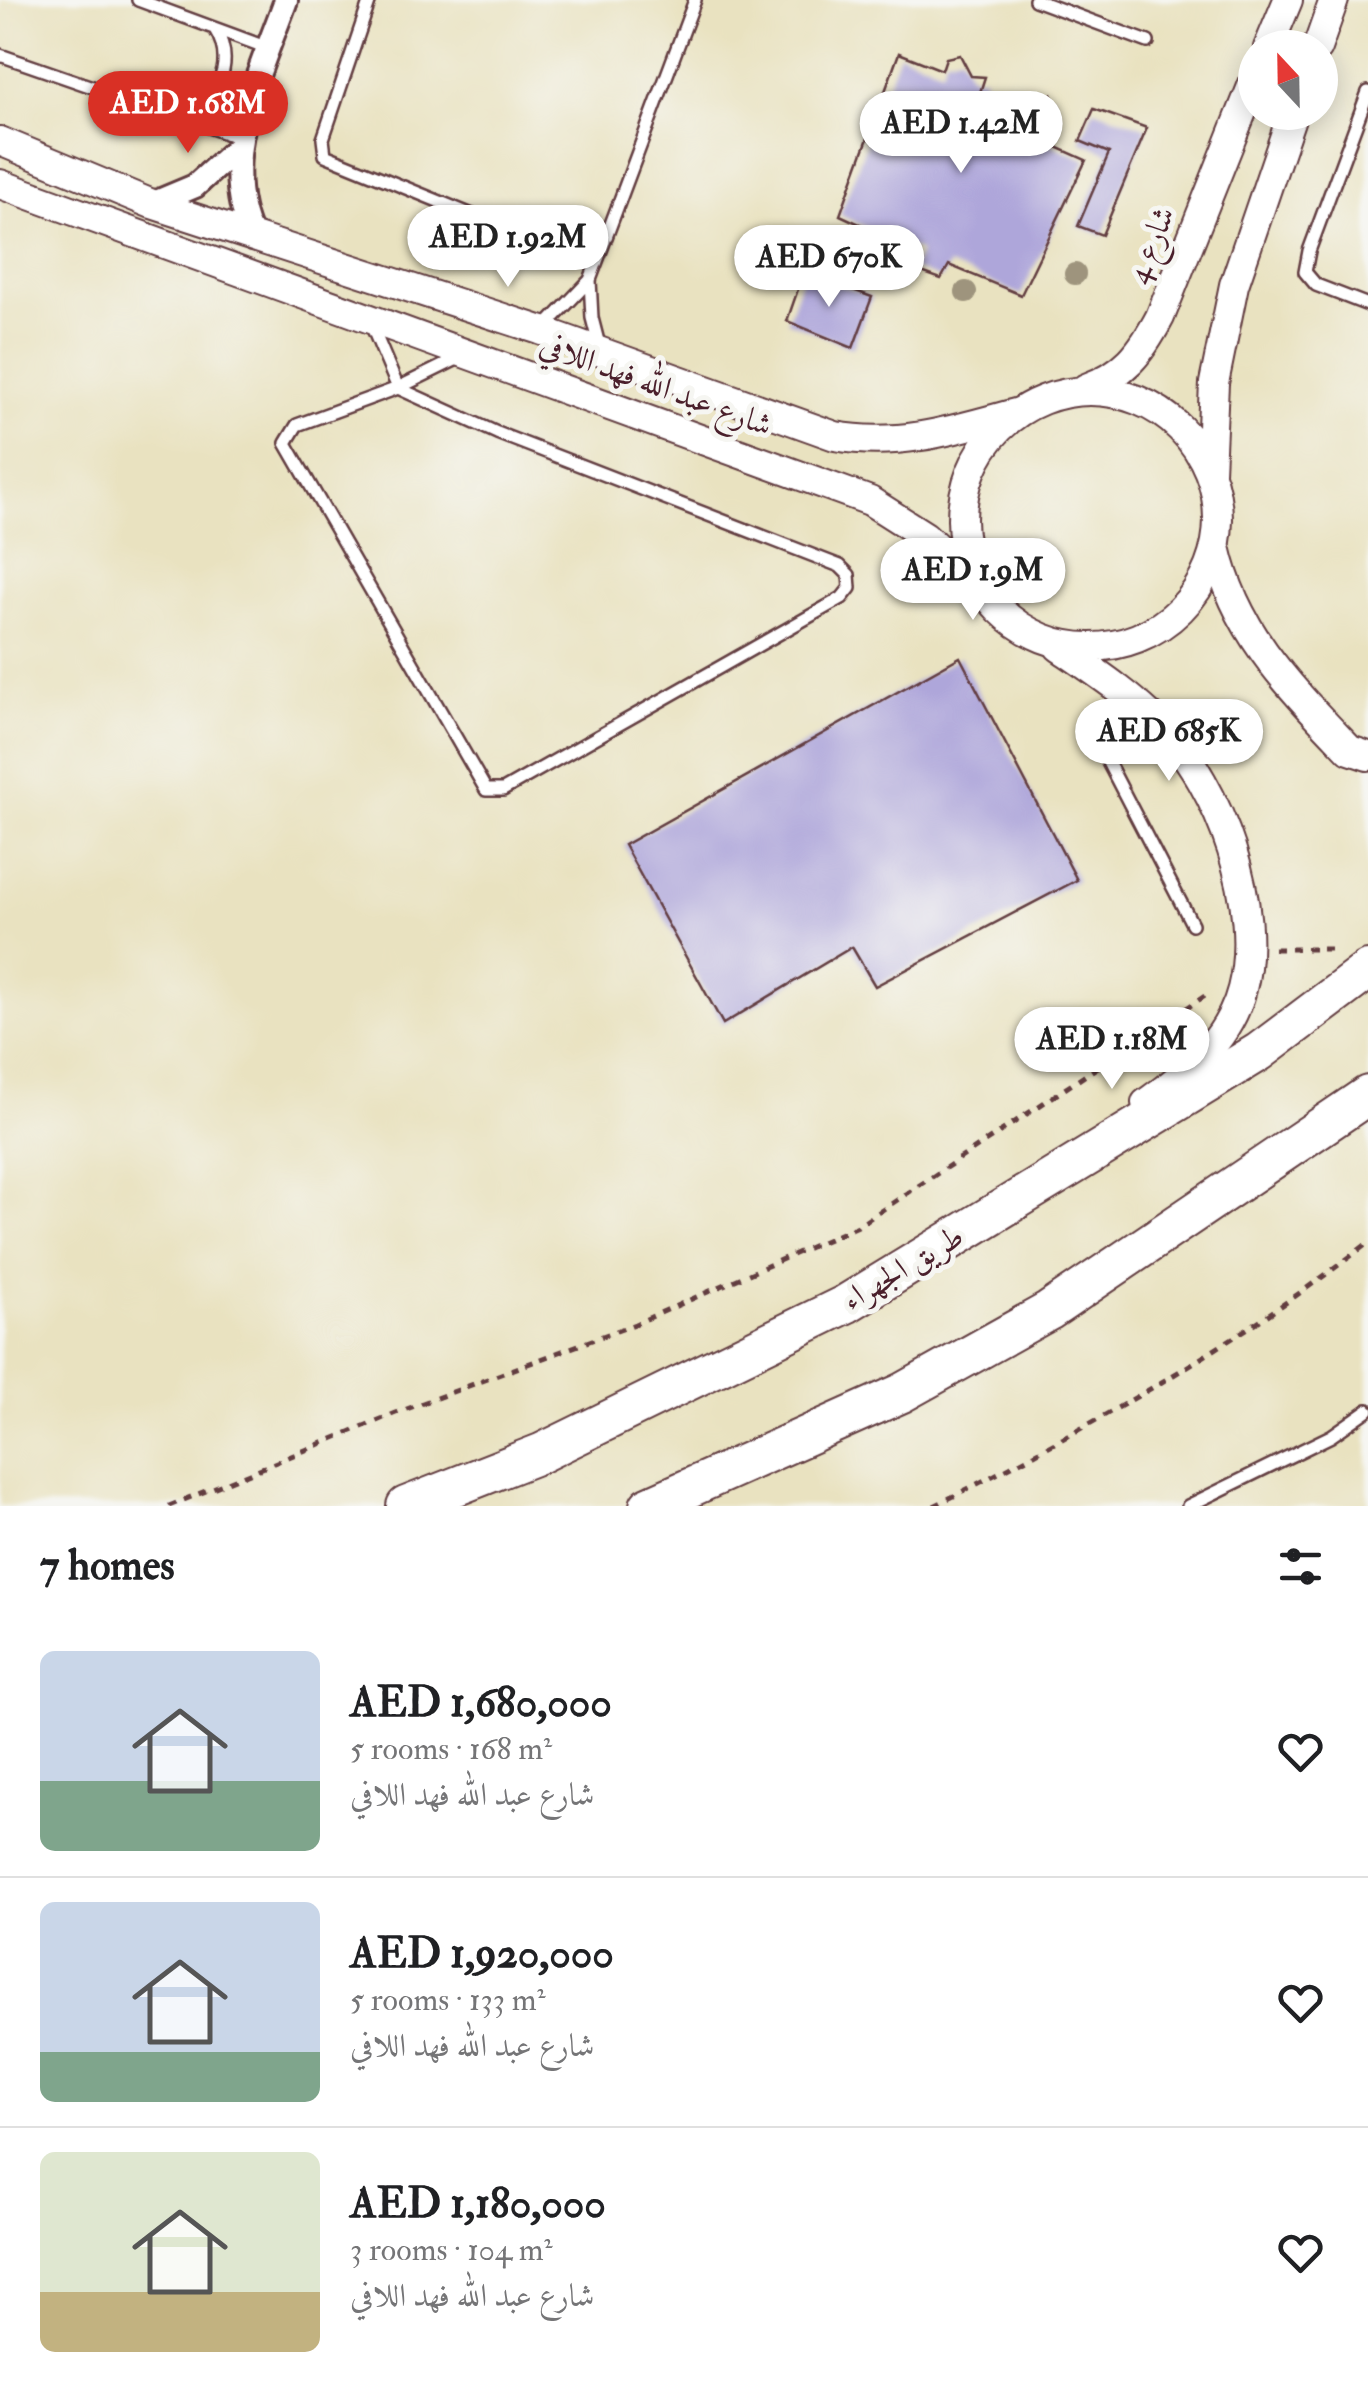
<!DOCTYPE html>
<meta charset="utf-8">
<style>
body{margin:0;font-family:"IM FELL Double Pica",Amiri,serif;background:#f6f6f6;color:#202124;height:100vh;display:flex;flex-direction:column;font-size:38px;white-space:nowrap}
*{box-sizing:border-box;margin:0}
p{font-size:32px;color:#757577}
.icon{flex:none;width:55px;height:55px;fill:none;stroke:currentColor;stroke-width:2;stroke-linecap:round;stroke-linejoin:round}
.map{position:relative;height:1506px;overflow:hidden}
.side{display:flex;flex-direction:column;background:#fff;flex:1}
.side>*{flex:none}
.needle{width:65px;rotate:338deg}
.tools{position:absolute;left:1238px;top:30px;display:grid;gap:20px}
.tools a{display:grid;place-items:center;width:100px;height:100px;border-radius:50%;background:#fff;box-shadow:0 5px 25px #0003;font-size:50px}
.price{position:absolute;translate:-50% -85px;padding:0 22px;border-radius:35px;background:#fff;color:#222;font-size:32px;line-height:65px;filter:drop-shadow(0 2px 5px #0008)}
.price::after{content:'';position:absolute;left:50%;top:60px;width:30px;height:22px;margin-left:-15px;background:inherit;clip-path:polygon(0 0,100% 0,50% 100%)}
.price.selected{background:#d93025;color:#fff}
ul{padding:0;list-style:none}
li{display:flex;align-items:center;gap:30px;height:250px;padding:0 40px}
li+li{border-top:2px solid #e0e0e0}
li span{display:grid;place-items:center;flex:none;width:280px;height:200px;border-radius:15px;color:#555}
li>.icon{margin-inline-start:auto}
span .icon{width:120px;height:120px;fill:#fffc;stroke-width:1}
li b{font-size:42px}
h2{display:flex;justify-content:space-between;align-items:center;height:120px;padding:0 40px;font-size:42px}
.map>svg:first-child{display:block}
</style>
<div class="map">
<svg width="1368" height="1506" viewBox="0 0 1368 1506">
<rect width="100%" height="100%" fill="#f6f6f2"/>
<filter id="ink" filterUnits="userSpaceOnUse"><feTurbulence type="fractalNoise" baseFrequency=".01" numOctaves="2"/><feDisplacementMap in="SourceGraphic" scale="20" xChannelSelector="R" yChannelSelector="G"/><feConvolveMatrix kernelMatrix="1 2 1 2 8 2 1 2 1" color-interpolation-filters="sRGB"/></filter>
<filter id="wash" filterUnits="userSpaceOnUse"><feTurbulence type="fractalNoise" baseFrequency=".0048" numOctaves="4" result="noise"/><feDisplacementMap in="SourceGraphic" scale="40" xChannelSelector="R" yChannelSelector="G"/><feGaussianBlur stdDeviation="2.25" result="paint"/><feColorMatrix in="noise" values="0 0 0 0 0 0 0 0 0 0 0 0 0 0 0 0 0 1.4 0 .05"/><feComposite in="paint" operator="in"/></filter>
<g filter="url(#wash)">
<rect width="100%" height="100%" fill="#e9e2c0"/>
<g id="blocks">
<path fill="#aea6da" d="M899,53L942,70L946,58L960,55L971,76L985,77L974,111L1007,123L1016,100L1030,105L1052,94L1057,119L1052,145L1086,160L1021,295L949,265L941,279L913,269L920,252L840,215Z
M1094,109L1147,128L1102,235L1078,226L1109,153L1080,141Z
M804,272L872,297L853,348L787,321Z
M960,657L1077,880L875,986L852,947L723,1024L624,845Z"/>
</g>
</g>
<g filter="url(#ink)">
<use href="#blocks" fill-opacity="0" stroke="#623c41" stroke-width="2.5"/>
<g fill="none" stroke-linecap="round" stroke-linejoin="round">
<g stroke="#623c41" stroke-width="16">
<path id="service" d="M138,0L268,48
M370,0L323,139L325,155L595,265
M1035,0L1148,42
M0,55L240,138
M1368,92L1309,251L1305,272L1316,285L1368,305
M180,116L204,109C222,83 233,58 215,29
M590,280L592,318L600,349
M370,322L398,388L461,357
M544,328L590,280L695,0
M398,388L497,433L840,566L849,575L850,588L842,598L503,790H486L286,443L297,425Z
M1124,694L1101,727L1099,745L1192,924
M1188,1506L1331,1436L1368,1410"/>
</g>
<g stroke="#623c41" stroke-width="28">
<path id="minor" d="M152,204L195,186L237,148
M253,239C215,161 259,75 286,0"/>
</g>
<g stroke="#623c41" stroke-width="32">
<path id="tertiary" d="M1268,48L1288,0
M1317,48L1334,0
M0,141L152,204L540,330L835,436C900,448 957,429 1019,412
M0,184L870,501L925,536L982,590
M1086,388C1125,374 1141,353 1160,317L1255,79
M962 519a128 128 0 1 1 256 0a128 128 0 1 1-256 0Z
M1210,472L1214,383L1234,285L1293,112
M1216,547C1235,633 1291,688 1350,750L1368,756
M1059,647C1094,671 1132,696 1162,727C1220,786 1263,907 1242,989C1229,1041 1186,1074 1146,1103"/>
</g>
<g stroke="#623c41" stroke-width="42">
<path id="trunk" d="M406,1506L541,1453L846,1304L1259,1052L1368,970
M649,1506L902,1393L1049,1311L1368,1095"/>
</g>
<path stroke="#623c41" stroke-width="5" stroke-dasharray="8 8" stroke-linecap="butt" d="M1274,949H1338
M169,1506L396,1413L635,1324L858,1226L1211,992
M934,1506C1085,1430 1234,1346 1368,1243"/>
<use href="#service" stroke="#fff" stroke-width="11"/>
<use href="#minor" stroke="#fff" stroke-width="22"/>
<use href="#tertiary" stroke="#fff" stroke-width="28"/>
<use href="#trunk" stroke="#fff" stroke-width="38"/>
</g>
<g fill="#9e947d">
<circle cx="843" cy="241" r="11"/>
<circle cx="873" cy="251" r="11"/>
<circle cx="898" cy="262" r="11"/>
<circle cx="1075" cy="274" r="11"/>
<circle cx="966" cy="292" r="11"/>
</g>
</g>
<g text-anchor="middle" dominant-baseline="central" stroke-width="10" stroke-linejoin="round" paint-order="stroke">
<g font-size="32" fill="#4a1f2b" stroke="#f6f6f2">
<text transform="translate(1151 245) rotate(-68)">شارع 4</text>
<text transform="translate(656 385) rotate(20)">شارع عبد الله فهد اللافي</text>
<text transform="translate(903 1268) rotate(-31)">طريق الجهراء</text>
</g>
</g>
</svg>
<div class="tools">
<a><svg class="needle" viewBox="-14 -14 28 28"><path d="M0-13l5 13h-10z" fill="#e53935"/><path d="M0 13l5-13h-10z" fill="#757577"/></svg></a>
</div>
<b class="price selected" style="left:188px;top:156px">AED 1.68M</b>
<b class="price" style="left:961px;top:176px">AED 1.42M</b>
<b class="price" style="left:508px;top:290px">AED 1.92M</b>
<b class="price" style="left:829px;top:310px">AED 670K</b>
<b class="price" style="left:973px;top:623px">AED 1.9M</b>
<b class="price" style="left:1169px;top:784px">AED 685K</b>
<b class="price" style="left:1112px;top:1092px">AED 1.18M</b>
</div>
<section class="side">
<h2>7 homes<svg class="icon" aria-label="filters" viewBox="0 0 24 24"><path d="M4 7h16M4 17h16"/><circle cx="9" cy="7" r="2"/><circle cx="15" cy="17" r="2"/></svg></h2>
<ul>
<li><span style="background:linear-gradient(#c9d6e8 65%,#7fa58c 0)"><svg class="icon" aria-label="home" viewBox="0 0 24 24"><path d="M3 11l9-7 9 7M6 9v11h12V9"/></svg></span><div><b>AED 1,680,000</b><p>5 rooms · 168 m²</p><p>شارع عبد الله فهد اللافي</p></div><svg class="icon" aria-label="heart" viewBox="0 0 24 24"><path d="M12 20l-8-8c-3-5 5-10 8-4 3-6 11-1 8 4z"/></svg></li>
<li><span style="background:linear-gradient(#c9d6e8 75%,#7fa58c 0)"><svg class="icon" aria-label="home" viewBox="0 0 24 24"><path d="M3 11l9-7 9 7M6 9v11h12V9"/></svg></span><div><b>AED 1,920,000</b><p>5 rooms · 133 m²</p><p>شارع عبد الله فهد اللافي</p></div><svg class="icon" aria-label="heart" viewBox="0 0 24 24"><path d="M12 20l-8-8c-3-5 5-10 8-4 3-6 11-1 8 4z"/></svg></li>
<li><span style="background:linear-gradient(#dfe7d0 70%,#c2b280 0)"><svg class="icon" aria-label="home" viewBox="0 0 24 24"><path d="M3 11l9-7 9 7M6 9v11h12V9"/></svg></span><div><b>AED 1,180,000</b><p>3 rooms · 104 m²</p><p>شارع عبد الله فهد اللافي</p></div><svg class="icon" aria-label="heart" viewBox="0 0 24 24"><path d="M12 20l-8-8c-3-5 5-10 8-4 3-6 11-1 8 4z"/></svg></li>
</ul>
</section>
